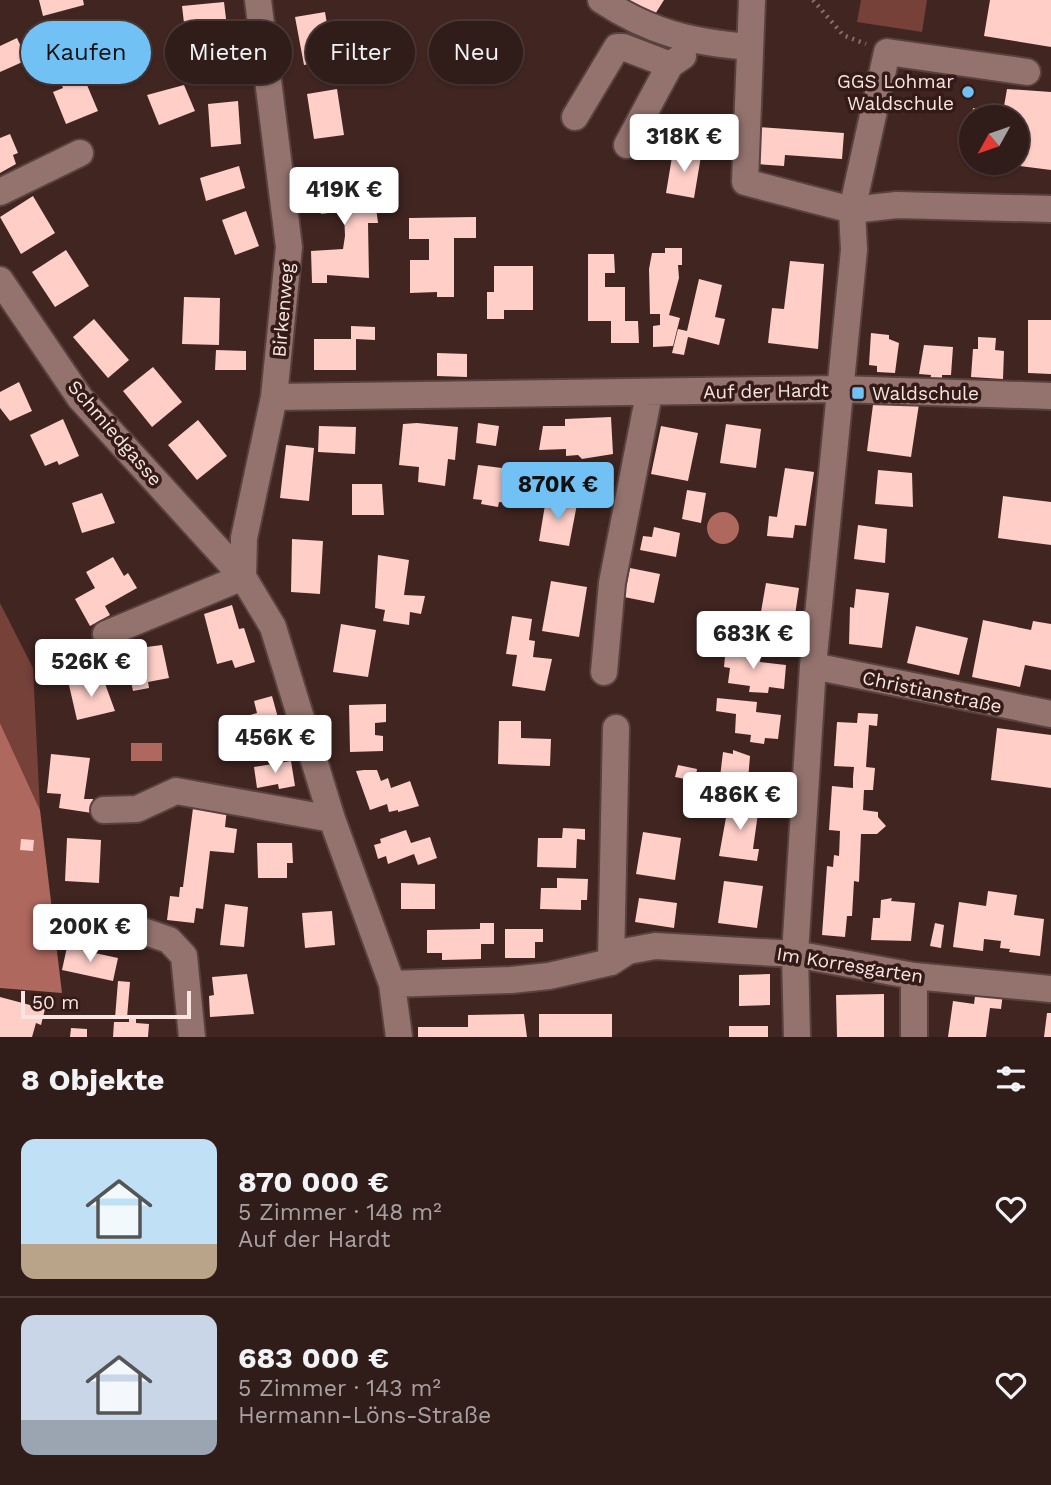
<!DOCTYPE html>
<html lang="de">
<meta charset="utf-8">
<style>
body{margin:0;font-family:"Work Sans",sans-serif;background:#382522;color:#f1f3f6;height:100vh;display:flex;flex-direction:column;font-size:26px;white-space:nowrap}
*{box-sizing:border-box;margin:0}
p{font-size:23px;color:#a8a1a2}
.icon{flex:none;width:38px;height:38px;fill:none;stroke:currentColor;stroke-width:2;stroke-linecap:round;stroke-linejoin:round}
.map{position:relative;height:1037px;overflow:hidden}
.side{display:flex;flex-direction:column;background:#301c19;flex:1}
.side>*{flex:none}
.top-card{position:absolute;left:21px;top:21px;width:700px;height:63px;display:flex;gap:14px}
.needle{width:46px;rotate:230deg}
.tools{position:absolute;left:959px;top:105px;display:grid;gap:14px}
.tools a{display:grid;place-items:center;width:70px;height:70px;border-radius:50%;background:#301c19;box-shadow:0 2px 5px #0004,0 0 0 2px #4b3a38;font-size:35px}
.scale{position:absolute;left:21px;bottom:18px;width:170px;box-sizing:border-box;padding-left:7px;border:4px solid #f8e5e2;border-top:0;font-size:19px;line-height:24px;white-space:nowrap;color:#f8e5e2;-webkit-text-stroke:5px #351b17;paint-order:stroke}
.price{position:absolute;translate:-50% -60px;padding:0 16px;border-radius:7px;background:#fff;color:#222;font-size:23px;line-height:46px;filter:drop-shadow(0 2px 4px #0008)}
.price::after{content:'';position:absolute;left:50%;top:42px;width:21px;height:16px;margin-left:-10px;background:inherit;clip-path:polygon(0 0,100% 0,50% 100%)}
.price.selected{background:#72c1f5;color:#111}
ul{padding:0;list-style:none}
li{display:flex;align-items:center;gap:21px;height:175px;padding:0 21px}
li+li{border-top:2px solid #4b3a38}
li span{display:grid;place-items:center;flex:none;width:196px;height:140px;border-radius:14px;color:#555}
li>.icon{margin-inline-start:auto}
span .icon{width:84px;height:84px;fill:#fffc;stroke-width:1}
li b{font-size:30px}
h2{display:flex;justify-content:space-between;align-items:center;height:84px;padding:0 21px;font-size:30px}
.chip{padding:0 24px;border-radius:32px;background:#301c19;box-shadow:0 2px 5px #0004,0 0 0 2px #4b3a38;font-size:24px;line-height:63px}
.chip.selected{background:#72c1f5;color:#111}
.map>svg:first-child{display:block}
</style>
<div class="map">
<svg width="1051" height="1037" viewBox="0 0 1051 1037">
<rect width="100%" height="100%" fill="#402521"/>
<path fill="#754139" d="M861,0H927L922,32L857,22Z
M0,603L33,668L40,810L0,723Z"/>
<path fill="#af685e" d="M707 528a16 16 0 1 1 32 0a16 16 0 1 1-32 0Z
M0,723L40,810L62,993L0,988Z
M131,743H162V761H131Z"/>
<path fill="#fecec7" d="M39,0H83L84,5L43,16Z
M622,0H664L652,19Z
M990,0H1051V47L984,36Z
M224,2L230,52L188,57L182,6Z
M325,12L333,60L304,65L295,17Z
M17,38L27,60L0,72V46Z
M68,77L74,83L87,85L98,111L66,124L53,92L63,88L61,83Z
M184,85L195,111L159,125L147,95Z
M337,89L344,135L314,139L307,94Z
M1007,89L1051,92V170L1004,164L1017,163V117H972L973,108L1003,112Z
M238,101L241,144L211,147L208,104Z
M758,127L844,133L842,159L785,155L784,166L756,164Z
M10,134L18,153L13,155L16,164L0,173V138Z
M673,151L701,156L694,198L666,193Z
M239,166L245,188L206,201L200,178Z
M366,168L368,185L353,187L356,209L376,207L378,223H368L369,278L327,275V283H312L311,251L343,249L345,236L344,211L321,214L316,174Z
M33,196L55,233L21,254L0,217Z
M246,211L259,246L235,255L222,220Z
M476,217V238H454V297H437V292L410,293V260H429V239H409V218Z
M665,248H682V265H678L679,278L669,315L680,318L673,346L653,347V326L660,325V314H650L649,269L652,253H665Z
M66,250L89,286L55,307L32,272Z
M588,254H614L615,273H605V287H625V321H638L639,343H611V321H588Z
M790,261L824,264L818,349L768,343L772,308L784,309Z
M494,266H533V310H504V319H487V292H494Z
M699,279L722,285L715,317L725,319L719,345L688,337L684,355L672,353L678,329L687,331Z
M184,297L220,298L219,345L182,344Z
M94,319L129,360L108,378L73,337Z
M1028,320H1051V374L1028,373Z
M351,326L375,327V340L356,339V370H314V339H351Z
M871,333L889,335V339L899,343L895,373L877,372V366L869,365Z
M978,337L996,338L995,350L1004,351L1003,379L971,377L973,349H978Z
M924,345L953,347L951,375H942V381H930L931,375L919,374Z
M216,350L246,351V370H215Z
M437,353L467,354V377L437,376Z
M153,367L182,402L152,427L123,391Z
M19,382L32,411L10,421L0,408V392Z
M874,397L919,404L911,457L867,451Z
M611,417L613,454L582,459L578,455L566,456V449L539,450L543,426H565V419Z
M63,419L79,456L59,465L57,461L45,466L30,435Z
M198,420L227,456L197,480L168,445Z
M417,423L458,427L455,460L448,459L445,486L418,482L419,467L399,465L403,424Z
M478,423L499,426L496,446L476,443Z
M726,424L761,429L756,468L720,463Z
M319,426L356,427L355,454L318,452Z
M661,426L698,433L688,481L651,474Z
M286,445L314,448L309,501L280,498Z
M478,465L511,469L507,503L499,502L498,507L481,504L482,500L473,499Z
M785,468L814,472L806,526L795,525L793,538L767,536L769,516L777,517Z
M878,470L912,473L913,507L875,504Z
M352,484H382L384,515H352Z
M549,484L568,488L566,498L546,494Z
M687,490L706,493L701,523L682,519Z
M102,493L115,523L82,533L72,503Z
M1003,496L1051,502V545L998,538Z
M546,499L577,504L569,546L539,541Z
M858,525L887,529L885,563L854,559Z
M654,527L680,533L676,557L640,550L643,536L652,537Z
M292,539L323,541L320,594L291,592Z
M378,555L409,560L404,595L425,596L421,614L410,612L409,625L383,621L385,610L375,608Z
M113,557L124,576L128,573L137,588L105,606L110,615L90,626L75,599L95,588L86,572Z
M630,568L660,574L654,603L624,597Z
M551,581L587,587L579,637L542,631Z
M766,583L799,588L793,629L759,623Z
M856,589L889,593L882,648L849,644L850,607L854,608Z
M232,605L239,629L244,628L255,662L235,668L232,660L217,664L204,614Z
M512,616L532,619L529,640L535,641L533,657L552,659L545,691L512,686L517,655L506,654Z
M983,620L1031,630L1033,621L1051,624V670L1025,665L1020,687L972,677Z
M341,624L376,630L368,677L333,672Z
M916,626L968,638L959,675L907,663Z
M162,645L169,678L148,682L149,688L133,691L124,650Z
M726,646L761,655L760,662L786,665L784,689L769,687L768,693L749,692L750,686L728,683L730,668L724,667Z
M103,678L115,711L77,720L69,685Z
M272,696L283,736L232,748L224,723L257,713L254,701Z
M717,698L757,702L756,712L781,715L778,739L765,738L764,744L750,742L751,735L735,733L736,714L716,711Z
M386,704V722L375,723V735L383,736V751L350,752L349,705Z
M858,713L878,714L877,726L869,725L866,767L875,768L873,790H864L863,810L878,812V817L886,826L877,834H861L859,882L854,881L852,916H847L845,937L822,935L827,866L833,867L834,855L839,856L840,831L829,830L832,786L853,788V777L854,767L834,766L837,722L857,723Z
M499,721H521V738L551,739L550,766L498,764Z
M997,728L1051,735V788L991,780Z
M733,750L750,756L748,780L720,777L723,752L733,754Z
M51,754L90,758L84,799H93L92,813L59,808L61,794L47,793Z
M291,761L295,786L279,789L278,784L257,788L254,767Z
M678,765L697,769L695,781L675,777Z
M364,770H377L381,781L388,778L391,788L410,781L419,806L398,812V810L389,812L387,804L370,810L356,771Z
M697,781L717,785L715,798L695,795Z
M194,800L227,808L225,827L237,829L234,853L210,851L203,909L196,908L194,923L167,920L170,896L179,897L180,887H183Z
M725,801L759,806L753,849H759L757,861L719,856L727,812L723,811Z
M563,828L585,829V840L577,839L576,868L537,867L538,838H562Z
M406,830L411,843L430,837L437,858L418,865L414,854L388,864L386,856L378,859L374,845L381,843L380,839Z
M643,832L681,838L675,880L636,874Z
M67,838L101,840L99,883L65,881Z
M21,839L34,840L33,851L20,850Z
M257,843H292L293,863H287V878H258Z
M557,878L588,879L587,900H581V910L540,909L541,888H557Z
M724,881L763,886L757,928L718,923Z
M401,883L435,884V909H401Z
M988,891L1017,895L1014,915L1044,919L1040,956L1009,952L1010,949L1000,948L1001,941L984,939L983,951L953,947L959,902L986,906Z
M639,898L677,903L674,928L635,922Z
M892,898L891,901L915,903L911,941L871,940L873,918H880L881,900Z
M225,904L248,907L244,947L220,945Z
M332,911L335,945L305,948L302,913Z
M480,923H494V944H481V959L442,960V953H427V930L480,929Z
M935,923L944,925L941,948L930,946Z
M505,929H543V942H535V958H505Z
M67,947L118,958L113,981L62,970Z
M247,974L254,1014L210,1017L209,996L214,995L212,977Z
M770,974V1005L739,1006V975Z
M118,981L130,982L127,1018H115Z
M976,989L1003,993L1001,1009L990,1008L986,1037H948L953,1001L974,1004Z
M884,994V1037H837L836,995Z
M0,997L45,1009L41,1025L36,1023L32,1037H0Z
M1047,1013H1051V1037H1044Z
M524,1014L527,1037H418V1027H468V1015Z
M539,1014H612V1037H539Z
M129,1018L136,1019V1023L149,1024L148,1037H113L114,1022H129Z
M729,1026H768V1037H729Z
M71,1028L87,1029V1037H70Z"/>
<g fill="none" stroke-linecap="round" stroke-linejoin="round">
<g stroke="#58413e" stroke-width="30">
<path id="minor" d="M601,0C651,33 691,42 749,47
M752,0L745,182L852,210L854,250L813,666L795,954L797,1037
M1027,72L887,52L852,210L897,205L1051,209
M575,117L617,47H623L670,65
M627,145L670,65L683,56
M0,192L80,153
M0,280L80,398L243,577L273,627L332,819L392,984L399,1037
M274,397L840,389L1051,396
M243,577L244,538L274,397L289,247L258,0
M106,634L243,577
M813,666L1051,714
M604,672L612,583L649,394
M104,810L137,809L176,791L332,819
M108,919L169,940L184,956L192,1037
M611,962L616,728
M914,976V1037
M392,984L511,980L549,976L611,962L628,951L655,946L795,954L914,976L1051,989"/>
</g>
<path stroke="#876f6b" stroke-width="4.5" stroke-dasharray="2 5" stroke-linecap="butt" d="M813,0L843,35L866,44"/>
<use href="#minor" stroke="#94736e" stroke-width="26"/>
</g>
<g fill="#72c1f5" stroke="#351b17" stroke-width="2.5">
<circle cx="968" cy="92" r="7"/>
<rect x="851" y="386" width="14" height="14" rx="3.5"/>
</g>
<g text-anchor="middle" dominant-baseline="central" stroke-width="7" stroke-linejoin="round" paint-order="stroke">
<g font-size="19" fill="#f8e5e2" stroke="#351b17" text-anchor="end">
<text x="954" y="81">GGS Lohmar<tspan x="954" dy="22">Waldschule</tspan></text>
<text x="872" y="393" text-anchor="start">Waldschule</text>
</g>
<g font-size="19" fill="#f8e5e2" stroke="#351b17">
<text transform="translate(283 310) rotate(-85)">Birkenweg</text>
<text transform="translate(766 391) rotate(-1)">Auf der Hardt</text>
<text transform="translate(115 433) rotate(49)">Schmiedgasse</text>
<text transform="translate(932 692) rotate(12)">Christianstraße</text>
<text transform="translate(850 965) rotate(9)">Im Korresgarten</text>
</g>
</g>
</svg>
<div class="tools">
<a><svg class="needle" viewBox="-14 -14 28 28"><path d="M0-13l5 13h-10z" fill="#e53935"/><path d="M0 13l5-13h-10z" fill="#a8a1a2"/></svg></a>
</div>
<div class="scale">50 m</div>
<b class="price" style="left:684px;top:174px">318K €</b>
<b class="price" style="left:344px;top:227px">419K €</b>
<b class="price selected" style="left:558px;top:522px">870K €</b>
<b class="price" style="left:753px;top:671px">683K €</b>
<b class="price" style="left:91px;top:699px">526K €</b>
<b class="price" style="left:275px;top:775px">456K €</b>
<b class="price" style="left:740px;top:832px">486K €</b>
<b class="price" style="left:90px;top:964px">200K €</b>
<div class="top-card">
<a class="chip selected">Kaufen</a>
<a class="chip">Mieten</a>
<a class="chip">Filter</a>
<a class="chip">Neu</a>
</div>
</div>
<section class="side">
<h2>8 Objekte<svg class="icon" aria-label="filters" viewBox="0 0 24 24"><path d="M4 7h16M4 17h16"/><circle cx="9" cy="7" r="2"/><circle cx="15" cy="17" r="2"/></svg></h2>
<ul>
<li><span style="background:linear-gradient(#bfe0f5 75%,#b9a48a 0)"><svg class="icon" aria-label="home" viewBox="0 0 24 24"><path d="M3 11l9-7 9 7M6 9v11h12V9"/></svg></span><div><b>870 000 €</b><p>5 Zimmer · 148 m²</p><p>Auf der Hardt</p></div><svg class="icon" aria-label="heart" viewBox="0 0 24 24"><path d="M12 20l-8-8c-3-5 5-10 8-4 3-6 11-1 8 4z"/></svg></li>
<li><span style="background:linear-gradient(#c9d6e8 75%,#9aa5b1 0)"><svg class="icon" aria-label="home" viewBox="0 0 24 24"><path d="M3 11l9-7 9 7M6 9v11h12V9"/></svg></span><div><b>683 000 €</b><p>5 Zimmer · 143 m²</p><p>Hermann-Löns-Straße</p></div><svg class="icon" aria-label="heart" viewBox="0 0 24 24"><path d="M12 20l-8-8c-3-5 5-10 8-4 3-6 11-1 8 4z"/></svg></li>
</ul>
</section>
